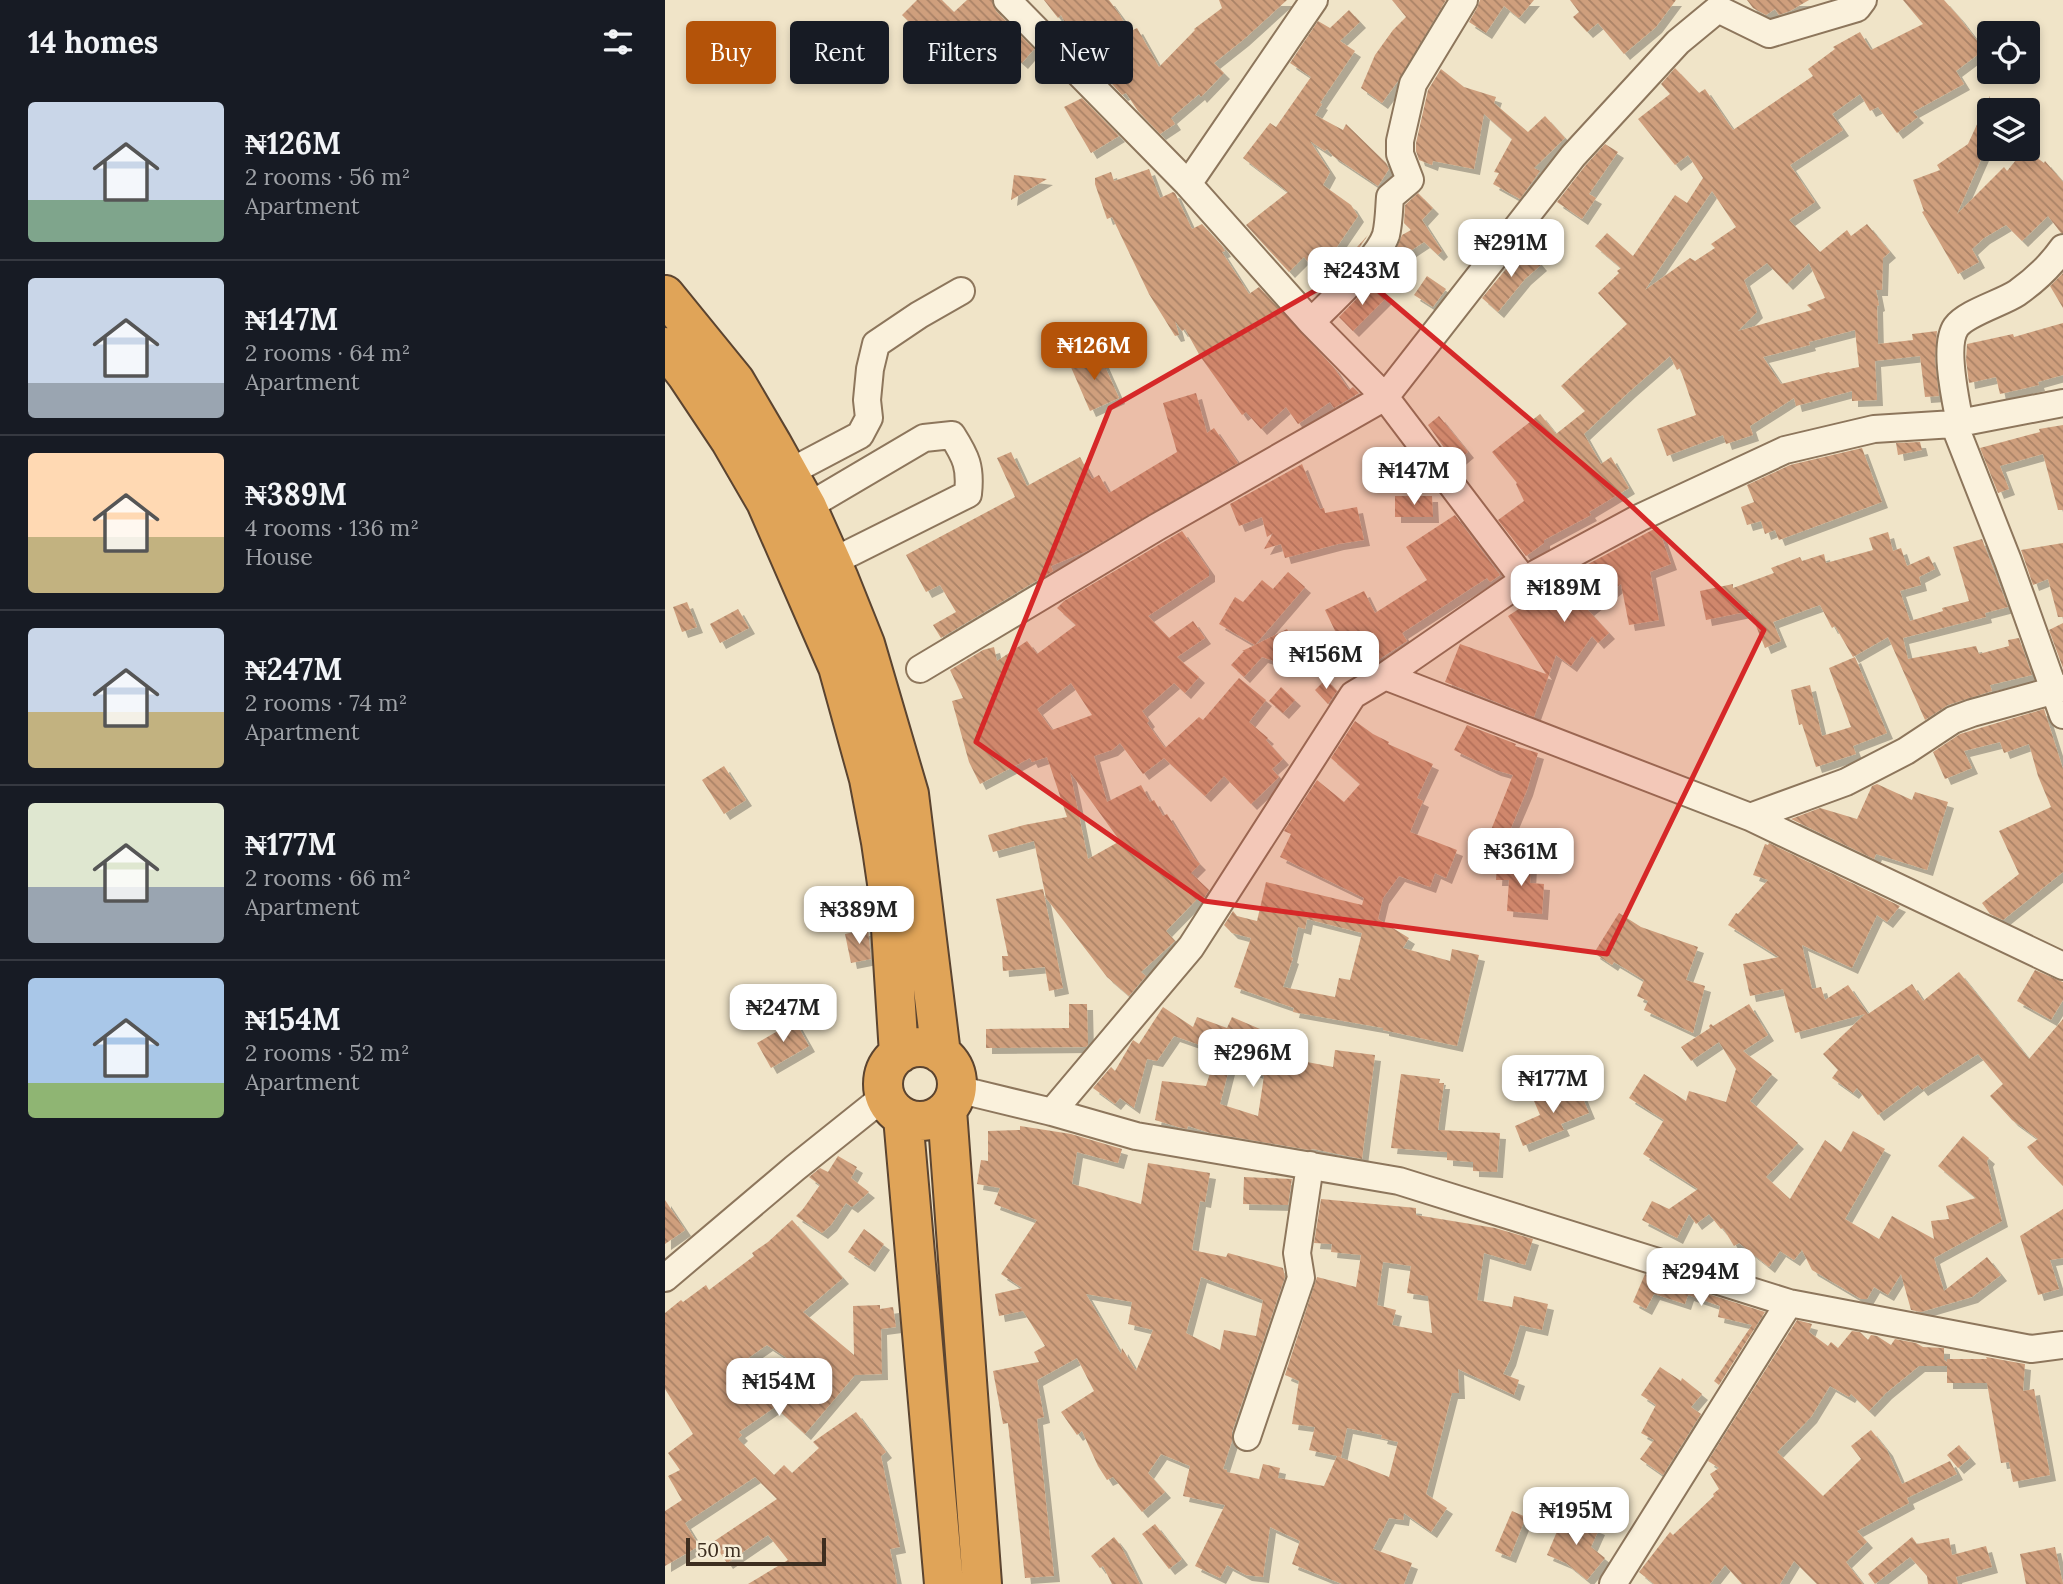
<!DOCTYPE html>
<meta charset="utf-8">
<style>
body{margin:0;font-family:Lora,serif;background:#242831;color:#f1f3f6;height:100vh;display:flex;flex-direction:column;font-size:26px;white-space:nowrap}
*{box-sizing:border-box;margin:0}
p{font-size:23px;color:#9ea1a6}
.icon{flex:none;width:38px;height:38px;fill:none;stroke:currentColor;stroke-width:2;stroke-linecap:round;stroke-linejoin:round}
.map{position:relative;flex:1;overflow:hidden}
.side{display:flex;flex-direction:column;background:#171b24;width:665px}
.side>*{flex:none}
.hud{position:absolute;left:21px;top:21px;width:665px;height:63px;display:flex;gap:14px}
.controls{position:absolute;left:1312px;top:21px;display:grid;gap:14px}
.controls a{display:grid;place-items:center;width:63px;height:63px;border-radius:7px;background:#171b24;box-shadow:0 4px 10px #0003;font-size:35px}
.scale{position:absolute;left:21px;bottom:18px;width:140px;box-sizing:border-box;padding-left:7px;border:4px solid #3d2e20;border-top:0;font-size:19px;line-height:24px;white-space:nowrap;color:#3d2e20;-webkit-text-stroke:5px #f7eed8;paint-order:stroke}
.price{position:absolute;translate:-50% -60px;padding:0 16px;border-radius:14px;background:#fff;color:#222;font-size:23px;line-height:46px;filter:drop-shadow(0 2px 4px #0008)}
.price::after{content:'';position:absolute;left:50%;top:42px;width:21px;height:16px;margin-left:-10px;background:inherit;clip-path:polygon(0 0,100% 0,50% 100%)}
.price.current{background:#b45309;color:#fff}
ul{padding:0;list-style:none}
li{display:flex;align-items:center;gap:21px;height:175px;padding:0 28px}
li+li{border-top:2px solid #363941}
li span{display:grid;place-items:center;flex:none;width:196px;height:140px;border-radius:7px;color:#555}
li>.icon{margin-inline-start:auto}
span .icon{width:84px;height:84px;fill:#fffc;stroke-width:1}
li b{font-size:30px}
h2{display:flex;justify-content:space-between;align-items:center;height:84px;padding:0 28px;font-size:30px}
.pill{padding:0 24px;border-radius:7px;background:#171b24;box-shadow:0 4px 10px #0003;font-size:24px;line-height:63px}
.pill.current{background:#b45309;color:#fff}
main{display:flex;flex:1;min-height:0}
.map>svg:first-child{display:block}
</style>
<main>
<section class="side">
<h2>14 homes<svg class="icon" aria-label="filters" viewBox="0 0 24 24"><path d="M4 7h16M4 17h16"/><circle cx="9" cy="7" r="2"/><circle cx="15" cy="17" r="2"/></svg></h2>
<ul>
<li><span style="background:linear-gradient(#c9d6e8 70%,#7fa58c 0)"><svg class="icon" aria-label="home" viewBox="0 0 24 24"><path d="M3 11l9-7 9 7M6 9v11h12V9"/></svg></span><div><b>₦126M</b><p>2 rooms · 56 m²</p><p>Apartment</p></div></li>
<li><span style="background:linear-gradient(#c9d6e8 75%,#9aa5b1 0)"><svg class="icon" aria-label="home" viewBox="0 0 24 24"><path d="M3 11l9-7 9 7M6 9v11h12V9"/></svg></span><div><b>₦147M</b><p>2 rooms · 64 m²</p><p>Apartment</p></div></li>
<li><span style="background:linear-gradient(#ffd9b3 60%,#c2b280 0)"><svg class="icon" aria-label="home" viewBox="0 0 24 24"><path d="M3 11l9-7 9 7M6 9v11h12V9"/></svg></span><div><b>₦389M</b><p>4 rooms · 136 m²</p><p>House</p></div></li>
<li><span style="background:linear-gradient(#c9d6e8 60%,#c2b280 0)"><svg class="icon" aria-label="home" viewBox="0 0 24 24"><path d="M3 11l9-7 9 7M6 9v11h12V9"/></svg></span><div><b>₦247M</b><p>2 rooms · 74 m²</p><p>Apartment</p></div></li>
<li><span style="background:linear-gradient(#dfe7d0 60%,#9aa5b1 0)"><svg class="icon" aria-label="home" viewBox="0 0 24 24"><path d="M3 11l9-7 9 7M6 9v11h12V9"/></svg></span><div><b>₦177M</b><p>2 rooms · 66 m²</p><p>Apartment</p></div></li>
<li><span style="background:linear-gradient(#a9c7e8 75%,#8fb573 0)"><svg class="icon" aria-label="home" viewBox="0 0 24 24"><path d="M3 11l9-7 9 7M6 9v11h12V9"/></svg></span><div><b>₦154M</b><p>2 rooms · 52 m²</p><p>Apartment</p></div></li>
</ul>
</section>
<div class="map">
<svg width="1398" height="1584" viewBox="0 0 1398 1584">
<defs>
<pattern id="building-back-hatch" width="6" height="6" patternUnits="userSpaceOnUse" patternTransform="scale(1.75)"><rect width="6" height="6" fill="#cf9f7d"/><path d="M-1 5l2 2M0 0l6 6M5-1l2 2" fill="none" stroke="#a98266"/></pattern>
<filter id="shadow"><feDropShadow dx="6" dy="6" stdDeviation="0" flood-color="#0004"/></filter>
</defs>
<rect width="100%" height="100%" fill="#f0e4c8"/>
<path fill="url(#building-back-hatch)" fill-rule="evenodd" filter="url(#shadow)" d="M252,0H277L289,12L302,0H327L331,11L369,49L357,63L320,31L286,64L237,15Z
M379,0H444L455,15L464,32L472,28L494,67L530,30L529,29L557,8L554,0H622L578,40L549,63L559,73L536,97L534,94L506,118L510,124L495,134L473,111L461,93L457,95L447,84L449,83L428,47L416,52L396,15L393,18Z
M727,0H781L733,81L717,103L696,88L710,55L728,30L741,17Z
M815,0H869L854,18L839,6L821,33L804,22L812,8Z
M905,0H1011L991,27L959,54L933,23L922,32L908,17L914,12Z
M1082,0H1144L1125,11L1114,15L1110,9L1101,15L1088,8Z
M1238,0H1279L1294,17L1319,50L1291,71L1299,84L1248,112L1253,117L1232,133L1213,107L1205,111L1195,94L1167,114L1178,130L1125,165L1150,202L1124,220L1155,252L1182,230L1186,236L1202,224L1225,252L1218,258L1217,290H1211L1214,305L1212,306L1213,344L1248,340L1247,334L1272,331L1270,360L1274,396L1260,397L1255,356L1210,361L1212,400L1187,401V391L1131,406L1129,398L1085,426L1088,435L1061,444L1058,435L1002,456L992,429L1031,415L1015,368L1012,370L1005,356L965,391L919,434L936,464L946,457L964,488L924,512L926,515L879,540V543L861,556L833,520L859,501L851,484L852,483L827,452L875,414L891,434L920,411L896,386L962,324L933,293L954,273L952,271L956,268L930,246L942,233L968,256L1010,195L1022,203L1038,178L1023,155L1010,165L973,119L1005,94L996,84L1010,68L1034,93L1040,89L1068,130L1148,76L1143,69L1170,49L1168,47L1195,32L1206,50L1258,24ZM1047,191L1071,227L1046,244L1050,248L1030,261L1025,258L980,290ZM1102,263L1122,284L1144,263L1160,298L1142,305L1147,310L1073,331L1092,312L1079,280ZM1190,330L1194,367L1165,373L1164,372L1116,384L1098,357L1145,345L1144,342Z
M684,10L695,22L675,41L690,51L655,103L657,104L650,115L678,130L681,124L721,163L724,169L713,186L668,156L662,149L660,151L645,141L665,172L658,185L686,205L693,216L661,263L670,271L703,235L687,258L655,291L652,287L659,281L639,257L624,272L581,225L623,192L578,158L605,123L611,127L646,77L625,63L653,21L665,28Z
M776,69L799,87L831,97L829,103L863,132L880,116L900,138L869,168L875,171L855,199L828,184L834,173L829,172L847,139L819,114L809,169L768,161L767,165L754,160L751,151V143L763,90Z
M1325,96V139L1292,214L1339,167L1342,171L1360,149L1379,163L1380,161L1398,182V233H1396L1383,216L1357,241L1341,225L1319,238L1307,249L1314,262L1293,274L1257,212L1259,211L1248,180L1275,170L1272,165L1303,144Z
M417,98L454,136L426,153L399,107Z
M940,144L953,152L924,194L931,198L917,219L892,202L920,166Z
M484,169L495,198L508,192L510,193L527,229L537,224L557,246L560,251L557,252L584,294L594,287L669,368L684,390L688,387L694,393L669,408L665,402L633,424L621,407L596,429L581,412L577,415L535,356L520,329L517,331L510,321L514,335L510,336L484,294L447,217L442,219L430,184V178L446,172L449,181Z
M349,175L382,179L346,200Z
M753,193L768,208L757,220L777,251L773,255L759,242L718,269L730,252L737,235L746,230L739,223L740,205Z
M860,246L876,265L860,279L833,312L817,298Z
M1398,273V308L1385,286Z
M762,276L781,289L768,307L749,295Z
M706,284L721,298L688,331L674,317Z
M1398,323V375L1373,382L1374,385L1335,394L1331,377L1304,383L1301,360L1302,344L1348,334L1349,337Z
M434,353L454,398L425,411L405,365Z
M531,393L542,433L549,428L573,463L422,551L386,566L388,571L276,638L268,625L291,612L275,585L261,592L241,555L350,497L332,458L346,452L362,486L415,457L427,479L434,475L444,493L512,452L498,403Z
M774,416L803,452L790,463L763,425Z
M1398,425V510H1393L1378,454L1335,466L1344,489L1333,493L1315,448L1375,432L1374,429Z
M1255,442L1257,450L1233,455L1231,443Z
M1197,448L1217,502L1114,540L1110,530L1100,534L1096,521L1082,525L1076,507L1089,502L1082,485L1125,465Z
M637,464L655,509L659,508L660,513L692,507L699,540L673,544L620,558L616,544L599,549L608,533L602,537L597,517L574,526L565,504Z
M730,496H767L768,517H730Z
M790,515L835,575L825,582L822,578L737,633L742,641L698,670L679,637L674,639L660,610L699,591L710,613L762,580L741,547Z
M993,527L1006,564L985,572L994,620L964,625L956,584L923,610L944,633L933,643L927,636L906,666L891,655L869,717L780,682L795,644L881,674L843,616L889,586L887,584L893,580Z
M517,531L544,570V576L483,616L504,638L528,621L540,638L512,657L534,677L520,693L509,683L477,711L484,721L482,723L500,748L534,717L538,720L574,678L601,700L584,722L603,738L601,740L618,759L607,769L614,777L586,804L559,776L540,796L499,758L478,774L455,743L447,750L429,756L442,802L476,785L485,802L489,800L498,816L502,814L529,858L535,864L526,873L544,890L537,901L534,897L501,931L510,941L476,972L481,976L464,996L442,977L381,898L369,841L328,852L323,835L359,825L402,817L382,757L367,762L365,758L315,784L304,762L287,701L298,698L285,670L318,650L329,647L332,661L362,641L372,654L411,625L392,608L399,601ZM406,683L427,715L387,730L372,709ZM405,772L455,841L423,859L418,835Z
M1223,532L1228,551L1236,548L1242,566L1264,556L1270,569L1254,577L1256,585L1235,591L1245,621L1278,611L1277,608L1304,601L1288,547L1317,539L1343,607L1320,613L1321,617L1238,638L1243,659L1311,646L1314,654L1344,646L1343,640L1354,638L1367,675L1325,685L1327,691L1283,705L1260,720L1223,637L1188,657L1170,626L1167,628L1155,605L1108,622L1116,641L1100,648L1085,611L1041,620L1035,591L1068,584V588L1109,573L1106,568L1135,557L1137,561L1159,554L1161,563L1208,550L1204,538Z
M1398,543V617H1393L1383,579L1368,585L1356,550Z
M623,572L640,587L590,645L622,629L623,631L613,641L620,643L614,663L597,657L579,677L566,665L579,651H577L590,645L554,624L570,597L578,602L597,580L608,589Z
M22,602L32,627L17,632L8,607Z
M73,609L84,628L55,643L45,624Z
M1398,623V668L1384,630Z
M1190,657L1222,733L1188,746L1191,754L1151,767L1137,724L1134,725L1126,690L1145,685L1157,736L1186,727L1164,668Z
M661,679L672,691L663,704L650,690Z
M616,687L630,700L618,713L604,701Z
M1379,709L1398,769V872L1338,920L1325,914L1317,903L1354,874L1334,831L1386,807L1373,776L1364,744L1339,753L1335,742L1299,751L1307,768L1280,779L1268,752L1295,734Z
M690,721L708,734L724,742L723,744L768,764L752,798L758,801L745,832L792,850L781,878L770,873L765,887L734,876L718,898L713,919L744,938L738,948L785,961L787,949L814,955L792,1046L718,1030V1028L628,1012L629,1008L569,987L586,938L567,933L559,925L568,911L572,916L592,921L601,882L697,905L699,898L615,857L626,834L619,831L652,780L679,802L695,784L666,758ZM642,919L697,933L685,980L674,978L670,997L618,987L628,958L626,957L633,927L640,929Z
M802,725L851,744L850,746L873,753L862,790L840,842L824,835L848,775L830,770L789,750Z
M59,766L81,800L59,814L37,780Z
M1212,784L1247,800L1250,792L1283,802L1262,870L1211,854L1209,859L1126,819L1155,808L1192,819L1207,786Z
M1104,843L1235,906L1222,922L1212,915L1187,968L1137,945L1147,989L1156,987L1160,1000L1183,985L1203,1014L1247,984L1258,1001L1294,972L1364,1059L1398,1019V1186L1371,1158L1362,1147L1373,1139L1347,1120L1325,1096L1338,1084L1313,1054L1257,1090L1253,1085L1213,1115L1192,1088L1188,1093L1167,1078L1173,1070L1158,1054L1200,1014L1130,1033L1118,989L1085,996L1078,964L1114,957L1063,925L1071,913L1073,914L1103,880L1088,875L1100,844L1103,845Z
M832,861L866,863L865,883L879,884L877,914L842,911L844,880H831Z
M378,889L398,988L384,991L380,967L338,971L337,956H343L331,899Z
M954,913L976,927L1033,947L1021,980L1040,986L1028,1033L979,1010L983,1001L972,996L979,980L949,962L947,965L929,953Z
M203,929L206,959L186,963L180,934Z
M1370,970L1398,982V1000L1386,1020L1352,1001Z
M404,1004H422L423,1045L421,1047L321,1048V1029L404,1028Z
M1084,1004L1103,1035L1078,1051L1107,1074L1085,1101L1133,1143L1101,1177L1125,1199L1160,1140L1176,1152L1188,1131L1220,1149L1180,1219L1214,1239L1227,1216L1269,1239L1266,1221L1284,1219L1281,1206L1311,1198L1273,1166L1298,1136L1324,1158L1322,1161L1337,1221L1269,1258L1279,1291L1322,1257L1336,1275L1307,1297L1256,1312L1246,1310L1236,1274L1223,1295L1209,1287L1202,1299H1196L1147,1270L1137,1250L1129,1260L1115,1251L1104,1267L1074,1243L1069,1246L1058,1228L1056,1229L1044,1214L1031,1224L1024,1214L1012,1238L977,1220L987,1201L1004,1209L1033,1189L978,1154L999,1120L964,1098L979,1074L1021,1101L1024,1091L1061,1102L1071,1069L1054,1042L1026,1061L1016,1047L1045,1028L1044,1026L1046,1024L1048,1026Z
M498,1007L528,1027L532,1017L562,1028L567,1017L595,1029L585,1051L668,1067L670,1050L710,1055L697,1159L648,1149L644,1150L545,1133L523,1126L522,1129L513,1127L490,1120L497,1081L541,1086L552,1051L509,1036L492,1061L482,1059L469,1108L455,1098L450,1104L428,1088L446,1067L450,1071L468,1040L474,1044ZM566,1061L599,1076L593,1116L555,1104Z
M130,1021L144,1046L106,1068L92,1043Z
M736,1074L775,1079L774,1083H779L773,1130L835,1133L832,1172L808,1171V1162L782,1160V1152L726,1148Z
M912,1084L924,1113L896,1124L899,1130L858,1146L850,1126L875,1115L869,1101Z
M355,1126L406,1134L457,1149L453,1163L412,1152L407,1184L476,1204L483,1163L545,1173L540,1202L535,1201L527,1250L561,1257L563,1253L618,1268L620,1277L567,1432V1441L558,1469L562,1470V1472L594,1479L598,1464L615,1468L613,1478L659,1486L672,1456L644,1450L650,1427L627,1424L634,1381L620,1375L652,1277L691,1287L696,1255L666,1252L667,1244L649,1243L656,1199L751,1208V1215L830,1228L868,1239L860,1265L819,1253L812,1300L847,1307L849,1296L883,1304L877,1330L855,1325L845,1360L838,1374L854,1380L849,1395L793,1369L794,1393H787L761,1494L782,1508L766,1532L739,1513L738,1520L724,1518L708,1549L747,1563L739,1584H677L627,1564L635,1541L605,1527L598,1577L581,1575L562,1565L555,1578L530,1566L560,1505L518,1496L525,1466L496,1454L483,1473L500,1492L477,1512L448,1477L442,1480L433,1466L417,1431L412,1435L396,1412L429,1391L412,1358L372,1380L379,1417L372,1419L389,1576L360,1578L343,1423L338,1424L328,1371L374,1362L369,1352L380,1346L358,1311L334,1316L330,1294L357,1288L336,1274L372,1220L329,1204L335,1188L312,1184L316,1160L323,1161V1131L355,1130ZM718,1262L746,1266L742,1293L763,1296L767,1333L727,1325L731,1310L712,1305ZM536,1277L598,1300L591,1336L559,1330L555,1350L521,1333ZM421,1294L467,1302L463,1324L488,1330L471,1371L457,1348L456,1354ZM682,1428L717,1435L716,1438L733,1442L724,1477L672,1456L676,1457Z
M173,1156L192,1167L186,1178L204,1192L187,1207L181,1203L166,1225L157,1233L131,1216L138,1209L155,1185L144,1177L155,1168L163,1172Z
M579,1177L627,1179L623,1205L578,1204Z
M0,1200L20,1230L0,1244Z
M1398,1209V1258L1385,1260L1394,1289L1373,1295L1355,1236Z
M127,1220L178,1278L138,1312L189,1355L188,1306L215,1305V1309L228,1307L231,1327L216,1329L217,1374L190,1375L140,1434L110,1407L74,1432L77,1435L73,1439L109,1475L119,1465L127,1473L154,1448L148,1442L191,1412L221,1452L216,1456L235,1547L225,1549L232,1584H83L123,1560L103,1535L62,1563L48,1542L112,1499L90,1477L20,1523L34,1546L0,1566V1511L17,1500L3,1476L15,1470L3,1453L28,1434L0,1389V1313L16,1300L18,1302L41,1285L44,1290L89,1256L87,1253L103,1242ZM102,1345L125,1360L90,1398L69,1368Z
M199,1229L219,1244L204,1266L183,1252Z
M980,1274L1100,1312L1054,1385L1049,1381L1087,1325L1053,1317L1055,1306L1023,1295L1020,1304L989,1294L981,1309L968,1302Z
M1132,1320L1147,1324L1144,1332L1163,1346L1166,1342L1173,1348L1187,1331L1195,1332L1203,1340L1206,1335L1212,1336L1226,1345L1230,1339L1251,1343L1258,1347L1279,1348V1360L1282,1362V1359H1322L1321,1357L1360,1364L1358,1391L1369,1389L1385,1475L1348,1482L1344,1462L1336,1463L1322,1383H1282V1366H1254L1221,1393L1204,1411L1186,1394L1184,1397L1165,1386L1146,1417L1112,1452L1158,1496L1196,1459L1186,1446L1206,1430L1222,1450L1237,1484L1285,1461L1292,1474L1242,1498L1244,1503L1192,1531L1202,1542L1181,1562L1198,1584H1152L1129,1561L1115,1584H1077L1060,1565L1045,1584H989L974,1572L1005,1532L1008,1535L1049,1496L1048,1494L1054,1489L1045,1474L1054,1468L1043,1461Z
M995,1367L1016,1381L1017,1378L1037,1394L1026,1407L1036,1414L998,1475L975,1459L989,1440L976,1433L991,1405L976,1395Z
M1294,1445L1305,1458L1293,1468L1282,1455Z
M847,1511L861,1517L845,1557L830,1551Z
M899,1515L934,1529L926,1547L940,1558L922,1580L901,1563L882,1555Z
M490,1524L517,1559L504,1569L477,1534Z
M449,1537L456,1546L475,1584H447L438,1566L435,1568L426,1556Z
M1247,1537L1252,1544L1284,1538L1287,1555L1321,1546L1327,1567L1291,1577L1293,1584H1263L1262,1576L1245,1557L1210,1584L1203,1574Z
M1390,1547L1398,1584H1361L1355,1554Z"/>
<g fill="none" stroke-linecap="round" stroke-linejoin="round">
<g stroke="#8d765c" stroke-width="30">
<path id="minor" d="M342,0L523,184L646,322L720,397L859,580
M523,184L649,0
M646,322C666,302 713,259 721,235C724,223 724,209 725,197L745,180L735,154V141L748,84L799,0
M1295,423C1291,402 1278,346 1291,327C1301,313 1337,303 1352,293C1369,281 1386,265 1398,248
M1289,424L1343,561L1398,715
M123,473L195,435L204,418L202,400L205,369L211,344L254,315L296,291
M142,507L259,438L287,435C301,457 306,467 303,494L167,562
M255,669L492,527L720,397L908,156L1013,42L1053,9L1104,34L1192,8L1198,0
M720,676L1085,817L1398,966
M1085,817L1181,782L1241,751L1288,720L1307,713L1398,688
M292,1089L387,1112L471,1136L734,1181L1124,1303L1366,1349L1398,1345
M387,1112L526,947L688,695L720,676L859,580L974,518L1120,450L1209,429L1289,424L1398,403
M0,1278L130,1168L220,1096
M582,1437L636,1278L632,1253L645,1165
M948,1584L1124,1303"/>
</g>
<g stroke="#5b4430" stroke-width="42">
<path id="highway" d="M0,295L70,381L107,444L142,507L174,579L200,644L244,794L276,1054
M0,347L21,374L65,440L101,502L173,667L204,779L216,842L224,897L234,1054
M218 1084a37 37 0 1 1 74 0a37 37 0 1 1-74 0Z
M282,1110L317,1584
M238,1117L279,1584"/>
</g>
<use href="#minor" stroke="#faf1dc" stroke-width="26"/>
<use href="#highway" stroke="#e0a458" stroke-width="38"/>
</g>
<path fill="#d62828" fill-opacity="0.2" stroke="#d62828" stroke-width="5" stroke-linejoin="round" d="M688,269L960,500L1099,630L942,954L539,901L311,742L445,408Z"/>
</svg>
<div class="controls">
<a><svg class="icon" aria-label="locate" viewBox="0 0 24 24"><circle cx="12" cy="12" r="6"/><path d="M12 2v4M12 18v4M2 12h4M18 12h4"/></svg></a>
<a><svg class="icon" aria-label="layers" viewBox="0 0 24 24"><path d="M12 4l9 5-9 5-9-5zM3 14l9 5 9-5"/></svg></a>
</div>
<div class="scale">50 m</div>
<b class="price" style="left:846px;top:279px">₦291M</b>
<b class="price" style="left:697px;top:307px">₦243M</b>
<b class="price current" style="left:429px;top:382px">₦126M</b>
<b class="price" style="left:749px;top:507px">₦147M</b>
<b class="price" style="left:899px;top:624px">₦189M</b>
<b class="price" style="left:661px;top:691px">₦156M</b>
<b class="price" style="left:856px;top:888px">₦361M</b>
<b class="price" style="left:194px;top:946px">₦389M</b>
<b class="price" style="left:118px;top:1044px">₦247M</b>
<b class="price" style="left:588px;top:1089px">₦296M</b>
<b class="price" style="left:888px;top:1115px">₦177M</b>
<b class="price" style="left:1036px;top:1308px">₦294M</b>
<b class="price" style="left:114px;top:1418px">₦154M</b>
<b class="price" style="left:911px;top:1547px">₦195M</b>
<div class="hud">
<a class="pill current">Buy</a>
<a class="pill">Rent</a>
<a class="pill">Filters</a>
<a class="pill">New</a>
</div>
</div>
</main>
